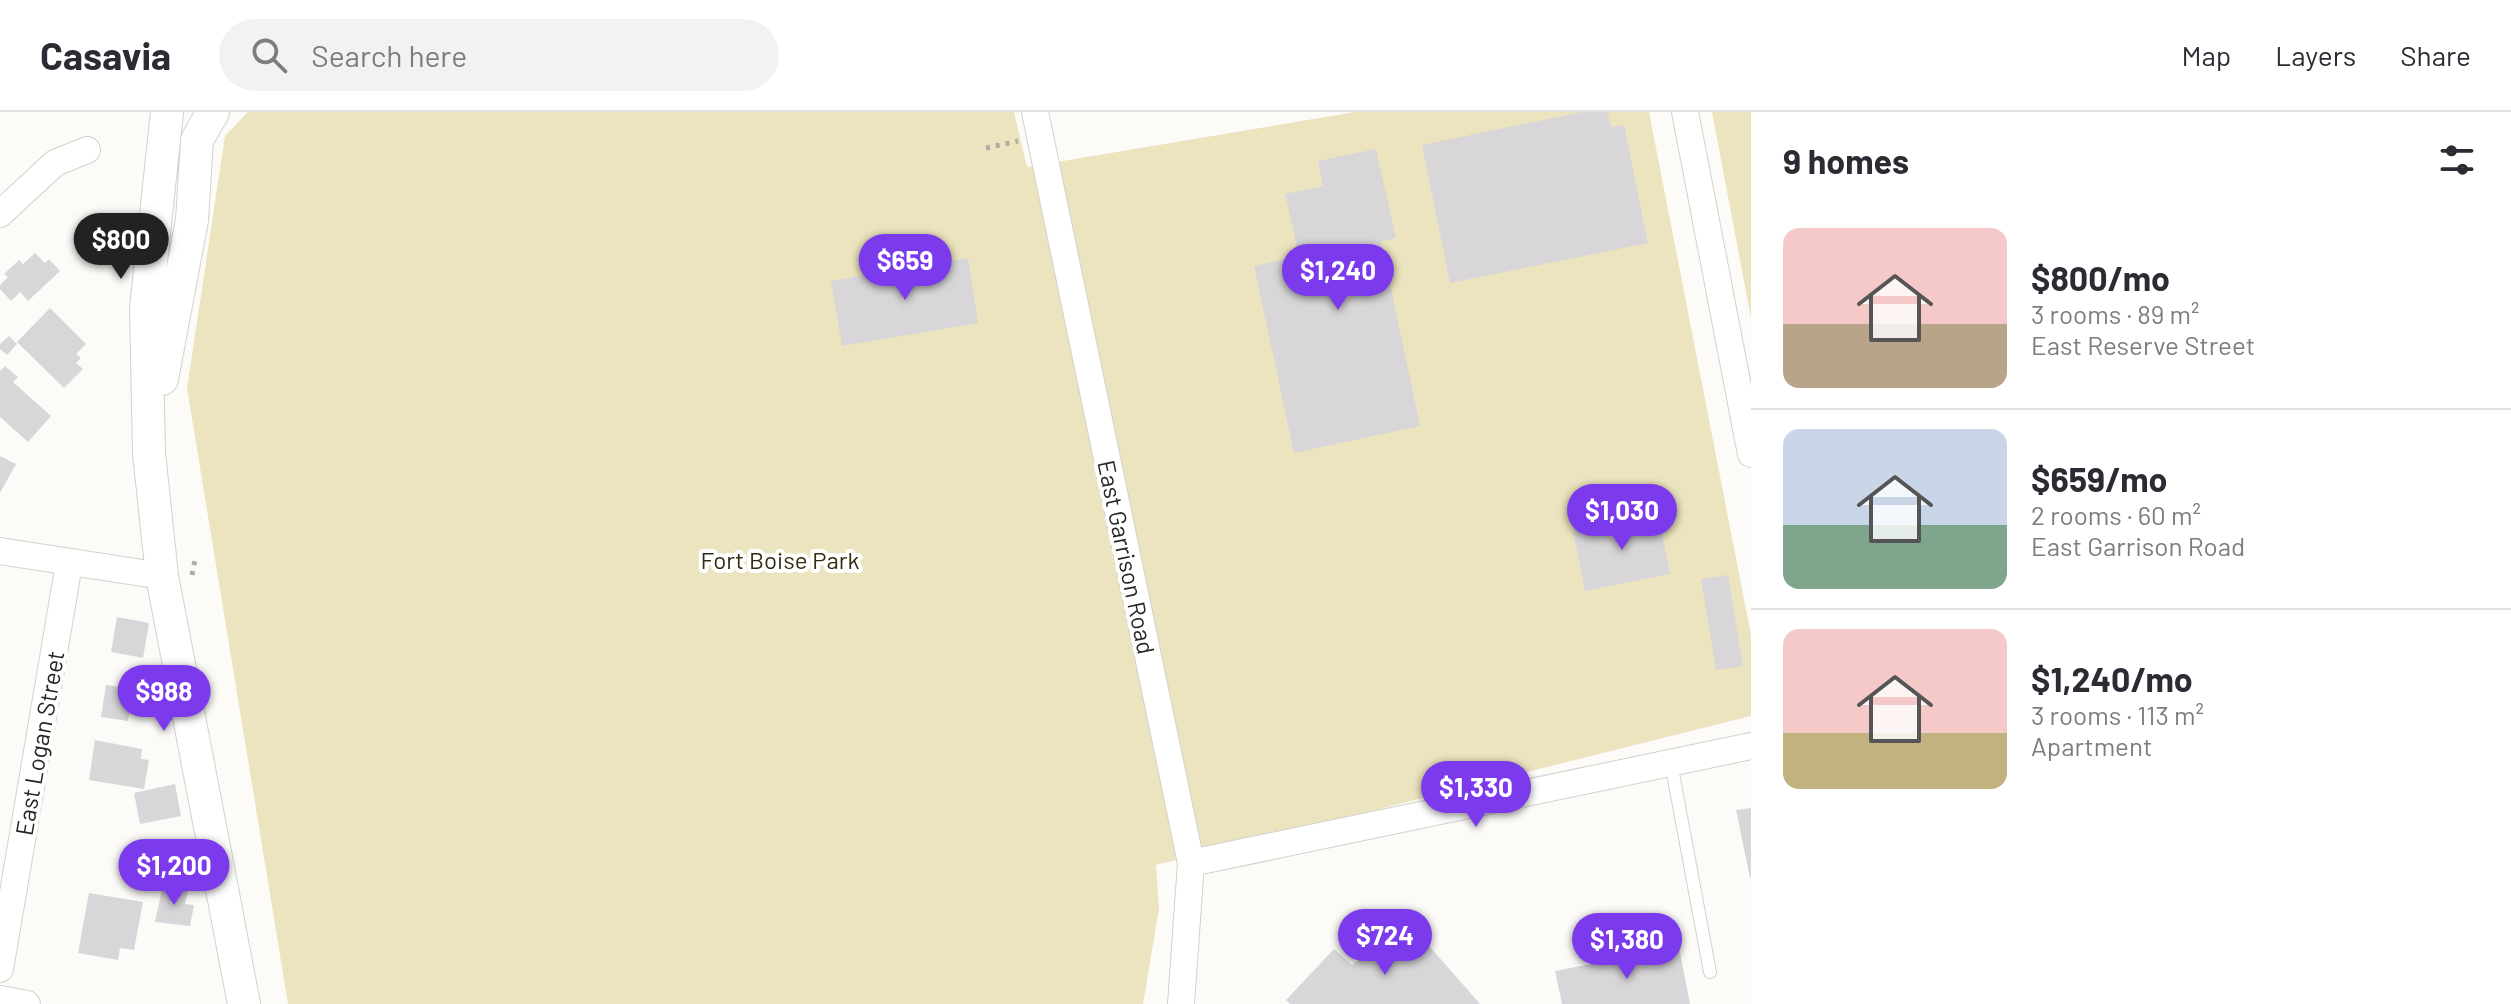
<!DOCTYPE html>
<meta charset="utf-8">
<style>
body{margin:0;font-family:Barlow,sans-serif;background:#f2f2f3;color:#2b2b33;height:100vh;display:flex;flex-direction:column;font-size:30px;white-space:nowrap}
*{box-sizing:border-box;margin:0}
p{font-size:26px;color:#7c7c81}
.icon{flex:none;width:44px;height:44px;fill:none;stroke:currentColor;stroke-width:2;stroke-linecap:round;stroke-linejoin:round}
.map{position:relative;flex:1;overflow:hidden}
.drawer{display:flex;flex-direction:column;background:#fff;width:760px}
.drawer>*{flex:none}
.price{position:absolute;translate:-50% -68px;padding:0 18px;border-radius:28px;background:#7c3aed;color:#fff;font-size:26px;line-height:52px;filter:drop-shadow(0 2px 4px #0008)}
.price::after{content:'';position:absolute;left:50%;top:48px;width:24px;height:18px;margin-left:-12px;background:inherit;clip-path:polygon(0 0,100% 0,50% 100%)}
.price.current{background:#222;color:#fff}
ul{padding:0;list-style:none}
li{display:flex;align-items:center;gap:24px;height:200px;padding:0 32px}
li+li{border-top:2px solid #e1e1e2}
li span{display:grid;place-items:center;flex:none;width:224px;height:160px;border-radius:16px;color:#555}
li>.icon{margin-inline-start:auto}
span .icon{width:96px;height:96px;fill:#fffc;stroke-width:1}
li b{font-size:34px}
h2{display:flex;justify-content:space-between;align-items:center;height:96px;padding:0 32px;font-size:34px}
header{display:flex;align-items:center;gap:48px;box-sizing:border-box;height:112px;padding:0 40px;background:#fff;border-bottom:2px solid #e1e1e2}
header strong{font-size:38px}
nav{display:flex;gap:44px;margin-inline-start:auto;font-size:28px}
.search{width:560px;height:72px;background:#f2f2f3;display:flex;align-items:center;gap:20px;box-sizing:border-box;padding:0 28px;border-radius:44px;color:#7c7c81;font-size:30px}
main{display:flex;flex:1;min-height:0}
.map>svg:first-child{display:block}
</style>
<header>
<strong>Casavia</strong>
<div class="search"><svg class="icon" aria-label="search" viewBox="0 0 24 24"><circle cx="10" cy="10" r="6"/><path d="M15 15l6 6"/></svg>Search here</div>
<nav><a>Map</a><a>Layers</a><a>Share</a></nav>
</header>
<main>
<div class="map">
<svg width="1751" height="892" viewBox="0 0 1751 892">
<rect width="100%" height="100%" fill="#fcfbf8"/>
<path fill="#ece4be" d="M248,0H1014L1027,55L1355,0H1649L1751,523V604L1156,753L1159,796L1143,892H288L187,276L225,24Z
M1712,0H1751V206Z"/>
<path fill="#d8d6d8" d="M1582,0H1608L1611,15L1624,13L1648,131L1450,171L1422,33Z
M1376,37L1396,126L1381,129L1420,314L1294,341L1254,154L1299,144L1285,82L1323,74L1318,49Z
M35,141L45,151L49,147L60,159L28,189L20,180L11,189L0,177V173L8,165L4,162L19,148L23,152Z
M968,146L978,211L842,234L831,169Z
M50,196L86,232L76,242L81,246L76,251L83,257L64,276L17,230Z
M9,224L17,232L7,243L0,237V232Z
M5,254L18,265L13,270L51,304L28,330L0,305V259Z
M0,344L16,352L0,381Z
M1658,401L1670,462L1585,479L1573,418Z
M1728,463L1743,554L1716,558L1701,467Z
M117,505L149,511L143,546L111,540Z
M157,565L161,593L131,589L128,609L101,605L106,573L138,578Z
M95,628L142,637L141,647L149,648L144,677L89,668Z
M175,672L181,704L140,712L134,681Z
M1751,696V766H1750L1736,698Z
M163,773L188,779L185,792L194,793L190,814L155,810Z
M89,781L143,790L134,838L120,836L118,848L78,841Z
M1410,812L1480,892H1290L1286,888L1334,837L1352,853Z
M1679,835L1690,892H1562L1555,859Z"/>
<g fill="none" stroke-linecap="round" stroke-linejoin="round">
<g stroke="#d1d1cd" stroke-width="14">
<path id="service" d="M1671,651L1710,860"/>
</g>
<g stroke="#d1d1cd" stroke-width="28">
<path id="minor" d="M1035,0L1191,751L1181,892
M1685,0L1751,342
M0,102L55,51L87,38
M0,439L162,464
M1191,751L1751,634
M0,857L69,452
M0,887L27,892"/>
</g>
<g stroke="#d1d1cd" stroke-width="34">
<path id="tertiary" d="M167,0L146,196L149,341L162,464L244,892
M162,267L192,108L197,28L213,0"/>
</g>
<path stroke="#adaca9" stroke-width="5" stroke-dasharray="4 6" stroke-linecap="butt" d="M986,36L1018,29
M192,463L195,448"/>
<use href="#service" stroke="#fff" stroke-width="12"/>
<use href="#minor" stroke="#fff" stroke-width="26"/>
<use href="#tertiary" stroke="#fff" stroke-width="32"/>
</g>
<g text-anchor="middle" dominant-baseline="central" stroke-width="8" stroke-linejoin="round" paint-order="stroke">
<g font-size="24" fill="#262624" stroke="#fff">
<text transform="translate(1127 445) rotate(78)">East Garrison Road</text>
<text transform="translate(39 631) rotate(-80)">East Logan Street</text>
</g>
<g font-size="24" fill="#312c11" stroke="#fff">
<text x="780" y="447">Fort Boise Park</text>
</g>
</g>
</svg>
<b class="price current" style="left:121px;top:169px">$800</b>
<b class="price" style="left:905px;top:190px">$659</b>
<b class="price" style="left:1338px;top:200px">$1,240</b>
<b class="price" style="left:1622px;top:440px">$1,030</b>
<b class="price" style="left:164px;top:621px">$988</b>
<b class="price" style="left:1476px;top:717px">$1,330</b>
<b class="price" style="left:174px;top:795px">$1,200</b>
<b class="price" style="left:1385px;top:865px">$724</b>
<b class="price" style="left:1627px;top:869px">$1,380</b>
</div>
<section class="drawer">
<h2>9 homes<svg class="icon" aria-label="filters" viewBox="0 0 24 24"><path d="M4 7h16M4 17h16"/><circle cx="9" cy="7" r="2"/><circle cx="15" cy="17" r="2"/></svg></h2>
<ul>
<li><span style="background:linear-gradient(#f6c9c9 60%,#b9a48a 0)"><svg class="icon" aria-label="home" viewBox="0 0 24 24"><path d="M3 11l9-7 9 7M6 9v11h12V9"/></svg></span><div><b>$800/mo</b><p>3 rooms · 89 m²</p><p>East Reserve Street</p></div></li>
<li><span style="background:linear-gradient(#c9d6e8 60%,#7fa58c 0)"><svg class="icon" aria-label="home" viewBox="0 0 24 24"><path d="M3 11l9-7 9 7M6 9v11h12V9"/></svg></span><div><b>$659/mo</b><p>2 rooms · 60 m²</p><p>East Garrison Road</p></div></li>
<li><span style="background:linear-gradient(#f6c9c9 65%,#c2b280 0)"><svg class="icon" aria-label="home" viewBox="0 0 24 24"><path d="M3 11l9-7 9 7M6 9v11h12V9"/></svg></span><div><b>$1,240/mo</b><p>3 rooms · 113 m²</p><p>Apartment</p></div></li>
</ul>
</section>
</main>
